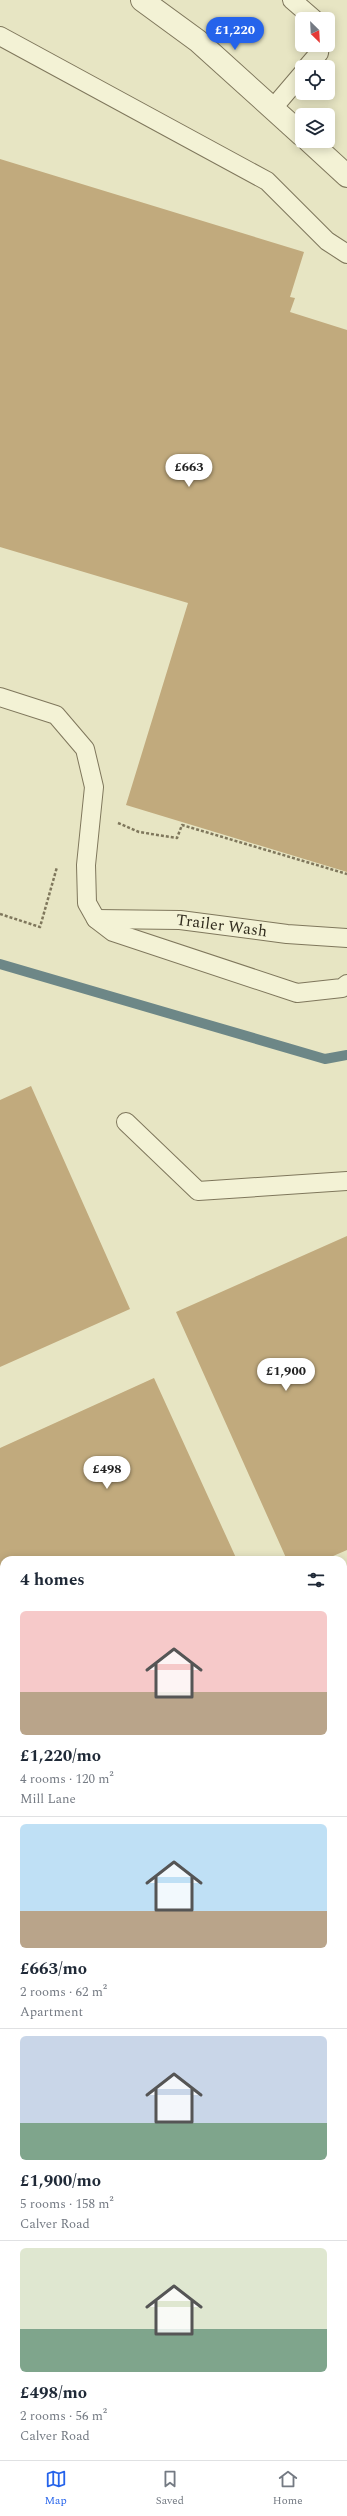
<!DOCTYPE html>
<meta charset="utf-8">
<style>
body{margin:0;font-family:Spectral,serif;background:#f6f6f7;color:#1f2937;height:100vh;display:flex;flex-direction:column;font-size:15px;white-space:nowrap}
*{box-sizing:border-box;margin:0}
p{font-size:13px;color:#747a83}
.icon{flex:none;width:22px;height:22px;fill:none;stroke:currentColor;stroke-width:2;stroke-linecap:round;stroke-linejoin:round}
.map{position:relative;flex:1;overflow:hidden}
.panel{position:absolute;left:0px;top:1556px;width:347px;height:904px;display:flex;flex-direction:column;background:#fff;border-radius:12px 12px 0 0;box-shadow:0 2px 10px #0003}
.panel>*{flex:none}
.needle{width:26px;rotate:156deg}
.fabs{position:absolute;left:295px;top:12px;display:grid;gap:8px}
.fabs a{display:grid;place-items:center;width:40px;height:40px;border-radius:6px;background:#fff;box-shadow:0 2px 10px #0003;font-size:20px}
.price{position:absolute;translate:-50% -34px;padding:0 9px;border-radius:14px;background:#fff;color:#222;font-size:13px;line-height:26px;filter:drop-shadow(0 1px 2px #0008)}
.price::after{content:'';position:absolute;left:50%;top:24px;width:12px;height:9px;margin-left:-6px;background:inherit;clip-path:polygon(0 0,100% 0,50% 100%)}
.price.current{background:#2563eb;color:#fff}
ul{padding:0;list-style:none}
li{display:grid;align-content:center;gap:8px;height:212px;padding:0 20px}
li+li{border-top:1px solid #e0e1e3}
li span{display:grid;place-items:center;height:124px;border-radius:6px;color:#555}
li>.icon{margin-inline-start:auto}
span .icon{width:72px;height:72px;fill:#fffc;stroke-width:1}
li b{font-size:17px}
h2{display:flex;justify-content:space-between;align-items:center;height:48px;padding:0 20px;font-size:17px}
.tabs{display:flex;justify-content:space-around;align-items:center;height:56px;border-top:1px solid #e0e1e3;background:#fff;font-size:11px;color:#747a83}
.tabs a{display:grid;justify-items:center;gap:2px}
.tabs .current{color:#2563eb}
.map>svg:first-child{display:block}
</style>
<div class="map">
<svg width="347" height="2460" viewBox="0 0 347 2460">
<rect width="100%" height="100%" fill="#e7e5c3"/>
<path fill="#b4c498" d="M347,2193V2275L343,2277V2195Z"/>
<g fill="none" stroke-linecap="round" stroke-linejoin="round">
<path stroke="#6d8787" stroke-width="10" d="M0,964L325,1059L347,1055"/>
</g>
<path fill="#c1aa7d" d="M0,159L304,252L290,297L295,298L290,312L347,330V872L126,805L188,603L0,547Z
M31,1086L130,1309L0,1367V1100Z
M347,1236V1550L324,1560H287L176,1312Z
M154,1378L237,1560H4V1642L0,1633V1448Z
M347,1721V2034L343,2036V1723Z
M0,2227L4,2236V2298L0,2300Z"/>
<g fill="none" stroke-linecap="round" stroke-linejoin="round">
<g stroke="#7f775c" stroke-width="20">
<g id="service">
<path d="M292,0L314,19"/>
<path d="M0,36L267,181L327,241L347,254"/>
<path d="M307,67L319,53L320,45"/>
<path d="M273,108L302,74"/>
<path d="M0,697L56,715L85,749L94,787L86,865L87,903L96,919L113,932L297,993L342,988L347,984"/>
<path id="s1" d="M96,919L180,920L287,934L347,938"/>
<path d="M126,1122L198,1191L347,1181"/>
<path d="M0,1922L4,1919"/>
<path d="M343,2161L347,2159"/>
<path d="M0,2346L4,2344"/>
</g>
</g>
<g stroke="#7f775c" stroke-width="24">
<path id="tertiary" d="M142,0L198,41L302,135
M309,141L347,176
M343,1609L347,1606
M0,1822L4,1819"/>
</g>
<g stroke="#4d4530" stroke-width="24">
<path id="motorway" d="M343,2314L347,2312
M343,2372L347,2370
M51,2460L61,2456
M184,2460L191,2456
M344,2460L347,2458"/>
</g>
<path stroke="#7f775c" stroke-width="2.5" stroke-dasharray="3 2" stroke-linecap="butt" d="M118,823L139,832L177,838L182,825L347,874
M0,914L40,927L57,867"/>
<use href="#service" stroke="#f3f2d5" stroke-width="18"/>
<use href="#tertiary" stroke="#f3f2d5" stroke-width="22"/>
<use href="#motorway" stroke="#cdb75e" stroke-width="22"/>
</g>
<g text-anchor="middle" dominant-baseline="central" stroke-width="3" stroke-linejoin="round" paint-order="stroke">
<g font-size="16" fill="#312c1e" stroke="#f0eed1">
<text stroke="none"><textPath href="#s1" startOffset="126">Trailer Wash</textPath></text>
</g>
</g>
</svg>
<div class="fabs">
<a><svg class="needle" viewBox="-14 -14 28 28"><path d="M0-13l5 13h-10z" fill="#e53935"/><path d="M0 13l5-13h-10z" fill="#747a83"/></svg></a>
<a><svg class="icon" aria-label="locate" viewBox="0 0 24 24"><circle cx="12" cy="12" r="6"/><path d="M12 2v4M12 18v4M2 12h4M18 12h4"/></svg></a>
<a><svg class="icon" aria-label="layers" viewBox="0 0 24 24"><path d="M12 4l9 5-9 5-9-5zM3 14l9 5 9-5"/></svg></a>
</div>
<b class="price current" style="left:235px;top:51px">£1,220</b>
<b class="price" style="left:189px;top:488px">£663</b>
<b class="price" style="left:286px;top:1392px">£1,900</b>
<b class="price" style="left:107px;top:1490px">£498</b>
<section class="panel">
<h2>4 homes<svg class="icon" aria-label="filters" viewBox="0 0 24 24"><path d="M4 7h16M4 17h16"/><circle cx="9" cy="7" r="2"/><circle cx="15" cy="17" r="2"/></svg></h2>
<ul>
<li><span style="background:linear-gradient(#f6c9c9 65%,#b9a48a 0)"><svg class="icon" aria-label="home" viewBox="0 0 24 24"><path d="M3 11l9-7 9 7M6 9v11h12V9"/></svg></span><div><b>£1,220/mo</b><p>4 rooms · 120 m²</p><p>Mill Lane</p></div></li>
<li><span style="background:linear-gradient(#bfe0f5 70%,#b9a48a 0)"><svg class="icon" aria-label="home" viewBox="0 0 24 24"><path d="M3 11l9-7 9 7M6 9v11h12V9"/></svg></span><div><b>£663/mo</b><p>2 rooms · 62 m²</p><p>Apartment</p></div></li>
<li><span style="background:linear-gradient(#c9d6e8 70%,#7fa58c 0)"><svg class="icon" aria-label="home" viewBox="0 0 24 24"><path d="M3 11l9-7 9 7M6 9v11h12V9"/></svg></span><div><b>£1,900/mo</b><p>5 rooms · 158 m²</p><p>Calver Road</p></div></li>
<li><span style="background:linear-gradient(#dfe7d0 65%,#7fa58c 0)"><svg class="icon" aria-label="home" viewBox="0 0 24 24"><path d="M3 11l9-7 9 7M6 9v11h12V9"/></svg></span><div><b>£498/mo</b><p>2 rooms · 56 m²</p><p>Calver Road</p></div></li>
</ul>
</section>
</div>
<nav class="tabs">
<a class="current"><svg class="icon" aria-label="map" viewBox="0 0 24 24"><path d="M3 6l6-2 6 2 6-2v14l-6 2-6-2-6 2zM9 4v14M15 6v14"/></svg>Map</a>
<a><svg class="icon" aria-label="saved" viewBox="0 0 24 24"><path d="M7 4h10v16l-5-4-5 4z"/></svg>Saved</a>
<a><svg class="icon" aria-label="home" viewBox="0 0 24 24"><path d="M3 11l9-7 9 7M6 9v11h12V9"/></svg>Home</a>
</nav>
